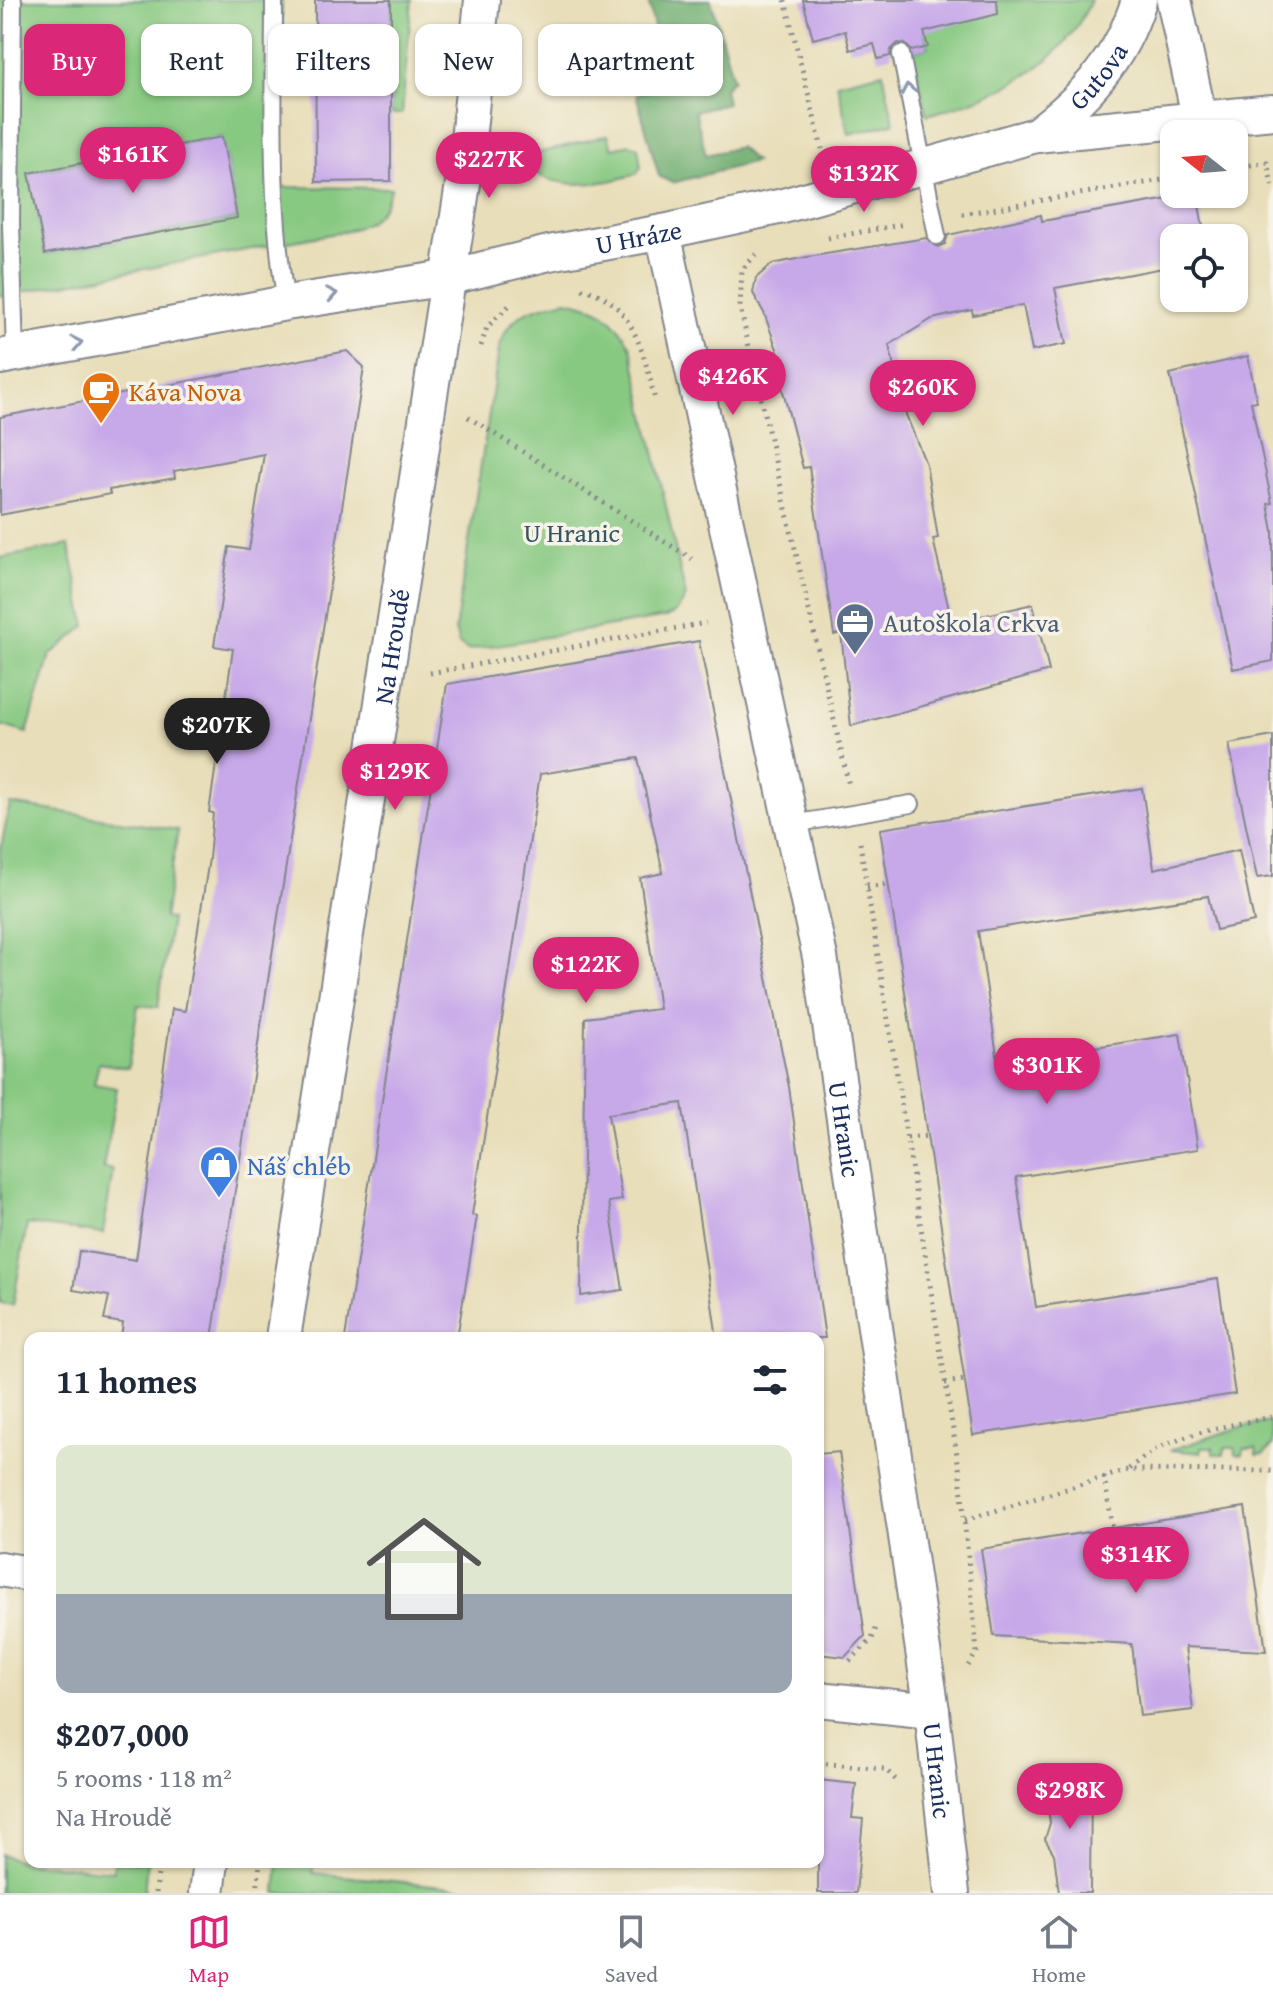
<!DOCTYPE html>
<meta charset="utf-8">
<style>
body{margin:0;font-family:"Gentium Book Plus",serif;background:#f6f6f7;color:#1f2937;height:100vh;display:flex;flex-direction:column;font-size:30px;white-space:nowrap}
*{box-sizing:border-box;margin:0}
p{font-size:26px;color:#747a83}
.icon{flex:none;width:44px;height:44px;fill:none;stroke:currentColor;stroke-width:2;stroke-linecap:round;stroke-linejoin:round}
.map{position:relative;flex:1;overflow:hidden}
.side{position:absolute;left:24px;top:1332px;width:800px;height:536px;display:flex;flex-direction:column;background:#fff;border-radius:16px;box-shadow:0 2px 6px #0004}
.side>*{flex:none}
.banner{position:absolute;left:24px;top:24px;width:800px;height:72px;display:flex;gap:16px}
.needle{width:52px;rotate:287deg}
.buttons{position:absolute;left:1160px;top:120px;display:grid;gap:16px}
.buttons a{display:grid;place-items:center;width:88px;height:88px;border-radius:16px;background:#fff;box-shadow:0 2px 6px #0004;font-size:40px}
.price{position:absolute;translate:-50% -68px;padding:0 18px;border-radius:28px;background:#db2777;color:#fff;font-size:26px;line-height:52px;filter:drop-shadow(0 2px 4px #0008)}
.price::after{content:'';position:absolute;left:50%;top:48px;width:24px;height:18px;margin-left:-12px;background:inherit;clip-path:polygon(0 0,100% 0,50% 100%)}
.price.selected{background:#222;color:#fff}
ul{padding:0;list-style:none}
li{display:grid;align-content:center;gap:16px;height:424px;padding:0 32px}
li span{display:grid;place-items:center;height:248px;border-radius:16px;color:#555}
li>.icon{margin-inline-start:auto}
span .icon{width:144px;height:144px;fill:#fffc;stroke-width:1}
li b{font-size:34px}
h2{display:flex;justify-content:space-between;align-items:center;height:96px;padding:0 32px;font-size:34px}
.chip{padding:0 28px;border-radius:16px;background:#fff;box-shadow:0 2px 6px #0004;font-size:28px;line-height:72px}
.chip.selected{background:#db2777;color:#fff}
.tabs{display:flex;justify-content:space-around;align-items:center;height:112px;border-top:2px solid #e0e1e3;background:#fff;font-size:22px;color:#747a83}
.tabs a{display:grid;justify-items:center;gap:4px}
.tabs .selected{color:#db2777}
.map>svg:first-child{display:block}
</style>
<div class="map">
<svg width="1273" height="1893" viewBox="0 0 1273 1893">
<rect width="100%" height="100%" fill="#f7f3e8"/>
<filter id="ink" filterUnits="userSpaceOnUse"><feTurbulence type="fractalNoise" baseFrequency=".0125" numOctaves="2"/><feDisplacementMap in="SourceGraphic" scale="16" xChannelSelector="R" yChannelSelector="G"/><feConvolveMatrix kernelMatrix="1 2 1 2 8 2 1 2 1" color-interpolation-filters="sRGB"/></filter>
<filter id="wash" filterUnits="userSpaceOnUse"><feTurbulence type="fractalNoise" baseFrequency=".006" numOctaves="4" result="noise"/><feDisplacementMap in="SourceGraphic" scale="32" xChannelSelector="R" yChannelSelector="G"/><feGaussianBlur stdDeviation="1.8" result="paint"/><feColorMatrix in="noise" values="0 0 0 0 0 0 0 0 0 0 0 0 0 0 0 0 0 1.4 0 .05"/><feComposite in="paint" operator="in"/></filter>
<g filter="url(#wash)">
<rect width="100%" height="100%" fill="#e8deb9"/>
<path fill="#88c982" stroke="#527c70" stroke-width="2" fill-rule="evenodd" d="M0,0H282V187L391,188C384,213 372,223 347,231L0,296ZM222,137L237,218L45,254L30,173Z
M391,0H412L402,114H391Z
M971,0H1091C1061,70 997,96 927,115L912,51L928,47L924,32Z
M883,72L894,123L849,134L837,83Z
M608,135L612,148L630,144L638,147L641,167L637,173C608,185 539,195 524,157Z
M566,300C600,306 615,317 631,347L686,597L676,612L666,617L468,650L459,644L455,630L500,344C512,310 535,308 566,300Z
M69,545L86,626L50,655L27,733L0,725V558Z
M10,804L178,830L164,918L171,919L158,1007L138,1005L128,1068L99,1063L94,1084L117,1088L103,1168L113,1170L103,1234L27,1224L13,1305L0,1303V852Z
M1271,1422L1273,1445L1264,1454L1257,1455L1256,1448H1244L1243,1454H1236L1235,1448H1225L1224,1454H1213V1447H1202L1201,1453L1170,1450L1238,1428Z
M0,1854L22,1862L113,1871L114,1862H147L144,1893H0Z
M279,1862H313V1873L513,1893H276Z"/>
<path fill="#6ead70" stroke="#446e67" stroke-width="2" d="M648,0H711L733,79L724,88L727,103L695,111L706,155L739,147L755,162L672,183L659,176L636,94L667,85Z"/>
<g id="blocks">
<path fill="#c7a9e9" d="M315,0H391V181L316,182Z
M803,0H997L998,14L924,32L928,47L912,51L905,44L898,43L891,50L890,56L878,59L874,44L850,50L845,31L813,39Z
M222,137L237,218L45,254L29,173Z
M1197,194L1205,238H1174V266L1055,288L1066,344L1032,351L1023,305L973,315L972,310L932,319L889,345L904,410L926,464L938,538L933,539L952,623L1033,604L1049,671L851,726L841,633L834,635L809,467L803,468L779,376L786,374L764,313L753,293L756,278L772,264L807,257L926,238L938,247L945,244L948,235L1041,215L1042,221Z
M347,351L364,367L212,1338H121L123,1323L104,1320L109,1296L73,1290L79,1251L136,1260L172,1009L185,1011L209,859L213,813L209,812L233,649L214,646L229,547L249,550L264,454L174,471L175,478L109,490L110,494L0,515V417Z
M1248,356L1257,401L1251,402L1272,503L1268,504L1273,531V661L1233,669L1170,374Z
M699,641L789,1087L825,1338H717L682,1103L608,1114L622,1200L609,1202L623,1290L581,1296L585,1018L659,1009L640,878L663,873L638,758L540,774L472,1215L477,1216L457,1338H345L447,684Z
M1273,736V876L1257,878L1229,744Z
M1142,788L1154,869L1239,850L1254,922L1216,930L1208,896L978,931L998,1062L1180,1034L1198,1149L1016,1177L1036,1307L1218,1279L1235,1394L973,1435L880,829Z
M839,1452L865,1636L845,1657L818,1654V1454Z
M1245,1507L1266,1651L1185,1647L1193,1710L1140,1716L1132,1644L994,1636L981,1549Z
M1044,1777L1091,1778L1090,1893H1059L1054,1854L1045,1839L1050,1823Z
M818,1780L856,1784L852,1818L863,1819L856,1893H818Z"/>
</g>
</g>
<g filter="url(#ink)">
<use href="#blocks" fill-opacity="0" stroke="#82868c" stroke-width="2"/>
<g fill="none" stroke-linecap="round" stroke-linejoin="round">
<g stroke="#82868c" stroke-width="20">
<path id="lane" d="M13,0L11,224L15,354
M274,0C274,101 269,202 286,303
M901,54L937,236
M793,824L911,804"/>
</g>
<g stroke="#82868c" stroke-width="38">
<g id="street">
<path d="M1174,0L1200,121"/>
<path id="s1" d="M1036,135C1085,98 1121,60 1139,0"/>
<path id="s2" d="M663,232L820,957L932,1711L952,1893"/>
<path id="s3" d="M0,357L286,303L447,278L549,253L663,232L783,206L1036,135L1273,112"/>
<path id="s4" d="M283,1338L465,171L482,0"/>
<path d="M0,1569L30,1574"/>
<path d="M818,1699L932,1711"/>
<path d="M207,1893L211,1862"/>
</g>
</g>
<path stroke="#82868c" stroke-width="5" stroke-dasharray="2 6" stroke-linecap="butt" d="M785,0L822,149
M1234,168L1267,162L1273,189
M962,214L1174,178
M828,238L905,224
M756,254L742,270L740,307L849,786
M582,289C633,299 645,357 655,400
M481,346L487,327L512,303
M468,417L692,559
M430,673L706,623
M860,843L960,1474L977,1652L966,1669
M867,887L888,884
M907,1138L927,1136
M945,1383L965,1380
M1129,1469C1166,1435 1225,1426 1273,1417
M1104,1477L1121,1577
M965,1520L1128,1470L1273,1471
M850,1661L872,1639L877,1625
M818,1763L885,1769L899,1783
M156,1893L159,1862
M257,1893L260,1862"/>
<use href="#lane" stroke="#fff" stroke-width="16"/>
<use href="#street" stroke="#fff" stroke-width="34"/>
</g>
<defs><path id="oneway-chevron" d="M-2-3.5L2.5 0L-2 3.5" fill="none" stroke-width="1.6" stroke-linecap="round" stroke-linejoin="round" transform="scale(2)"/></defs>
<g stroke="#8d97ae">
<use href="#oneway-chevron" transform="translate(908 89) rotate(-101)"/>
<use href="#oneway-chevron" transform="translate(332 294) rotate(-10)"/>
<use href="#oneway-chevron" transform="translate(77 343) rotate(-11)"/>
</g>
</g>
<defs>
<g id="cafe-pin" transform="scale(2)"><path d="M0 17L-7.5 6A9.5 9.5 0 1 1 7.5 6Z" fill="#e8710a" stroke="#f7f3e8"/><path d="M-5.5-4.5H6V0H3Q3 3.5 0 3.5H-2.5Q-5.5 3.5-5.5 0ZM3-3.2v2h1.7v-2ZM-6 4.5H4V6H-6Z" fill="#fff"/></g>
<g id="office-pin" transform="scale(2)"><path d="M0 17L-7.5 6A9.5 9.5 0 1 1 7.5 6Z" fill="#5c6f8a" stroke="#f7f3e8"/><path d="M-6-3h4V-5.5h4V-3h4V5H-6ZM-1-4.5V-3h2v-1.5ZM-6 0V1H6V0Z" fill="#fff"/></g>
<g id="shop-pin" transform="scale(2)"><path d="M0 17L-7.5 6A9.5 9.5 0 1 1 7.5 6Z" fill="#3f7fe0" stroke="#f7f3e8"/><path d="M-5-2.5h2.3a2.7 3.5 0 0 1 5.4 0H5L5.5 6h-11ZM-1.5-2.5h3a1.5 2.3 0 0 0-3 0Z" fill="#fff"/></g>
</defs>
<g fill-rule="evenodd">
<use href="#cafe-pin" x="101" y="391"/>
<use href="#office-pin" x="855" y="622"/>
<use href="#shop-pin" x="219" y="1165"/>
</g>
<g text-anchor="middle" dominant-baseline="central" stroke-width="7" stroke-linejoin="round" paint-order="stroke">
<g font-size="26" fill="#1b2f5e" stroke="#f7f3e8">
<text stroke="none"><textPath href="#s1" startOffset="86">Gutova</textPath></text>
<text stroke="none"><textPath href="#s3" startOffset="650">U Hráze</textPath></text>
<text stroke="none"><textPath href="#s4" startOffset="700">Na Hroudě</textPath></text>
<text stroke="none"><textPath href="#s2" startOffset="916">U Hranic</textPath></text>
<text stroke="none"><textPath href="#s2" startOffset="1564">U Hranic</textPath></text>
</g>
<g font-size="26" fill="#c56008" stroke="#f7f3e8" text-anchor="start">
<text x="129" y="391">Káva Nova</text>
</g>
<g font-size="26" fill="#365667" stroke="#f7f3e8">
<text x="572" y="532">U Hranic</text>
</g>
<g font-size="26" fill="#4e5e75" stroke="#f7f3e8" text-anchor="start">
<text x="883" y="622">Autoškola Crkva</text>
</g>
<g font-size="26" fill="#366cbe" stroke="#f7f3e8" text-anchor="start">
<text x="247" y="1165">Náš chléb</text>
</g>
</g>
</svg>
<div class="buttons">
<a><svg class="needle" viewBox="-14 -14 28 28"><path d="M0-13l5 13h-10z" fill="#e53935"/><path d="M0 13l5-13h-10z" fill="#747a83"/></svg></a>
<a><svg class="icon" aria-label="locate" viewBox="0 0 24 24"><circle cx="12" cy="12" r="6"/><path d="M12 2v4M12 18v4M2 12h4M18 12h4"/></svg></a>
</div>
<b class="price" style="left:133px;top:195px">$161K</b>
<b class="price" style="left:489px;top:200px">$227K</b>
<b class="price" style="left:864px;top:214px">$132K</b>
<b class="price" style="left:733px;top:417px">$426K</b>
<b class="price" style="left:923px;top:428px">$260K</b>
<b class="price selected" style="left:217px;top:766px">$207K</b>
<b class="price" style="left:395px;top:812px">$129K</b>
<b class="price" style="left:586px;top:1005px">$122K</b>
<b class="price" style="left:1047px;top:1106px">$301K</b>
<b class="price" style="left:1136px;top:1595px">$314K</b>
<b class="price" style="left:1070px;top:1831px">$298K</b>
<div class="banner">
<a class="chip selected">Buy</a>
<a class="chip">Rent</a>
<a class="chip">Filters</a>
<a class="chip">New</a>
<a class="chip">Apartment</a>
</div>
<section class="side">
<h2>11 homes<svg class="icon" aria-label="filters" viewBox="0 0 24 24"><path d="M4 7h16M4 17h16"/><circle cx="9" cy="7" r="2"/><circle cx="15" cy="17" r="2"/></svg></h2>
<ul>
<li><span style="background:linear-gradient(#dfe7d0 60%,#9aa5b1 0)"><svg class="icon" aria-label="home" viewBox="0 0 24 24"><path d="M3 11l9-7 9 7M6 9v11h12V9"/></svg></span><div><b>$207,000</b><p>5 rooms · 118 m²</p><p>Na Hroudě</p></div></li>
</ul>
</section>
</div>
<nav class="tabs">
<a class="selected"><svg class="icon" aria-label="map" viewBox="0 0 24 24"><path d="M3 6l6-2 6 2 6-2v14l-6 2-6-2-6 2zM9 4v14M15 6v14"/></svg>Map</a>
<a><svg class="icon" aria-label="saved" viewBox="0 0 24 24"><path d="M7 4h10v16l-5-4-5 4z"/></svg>Saved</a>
<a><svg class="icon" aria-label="home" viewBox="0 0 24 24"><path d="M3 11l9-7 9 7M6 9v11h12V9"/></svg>Home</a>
</nav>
